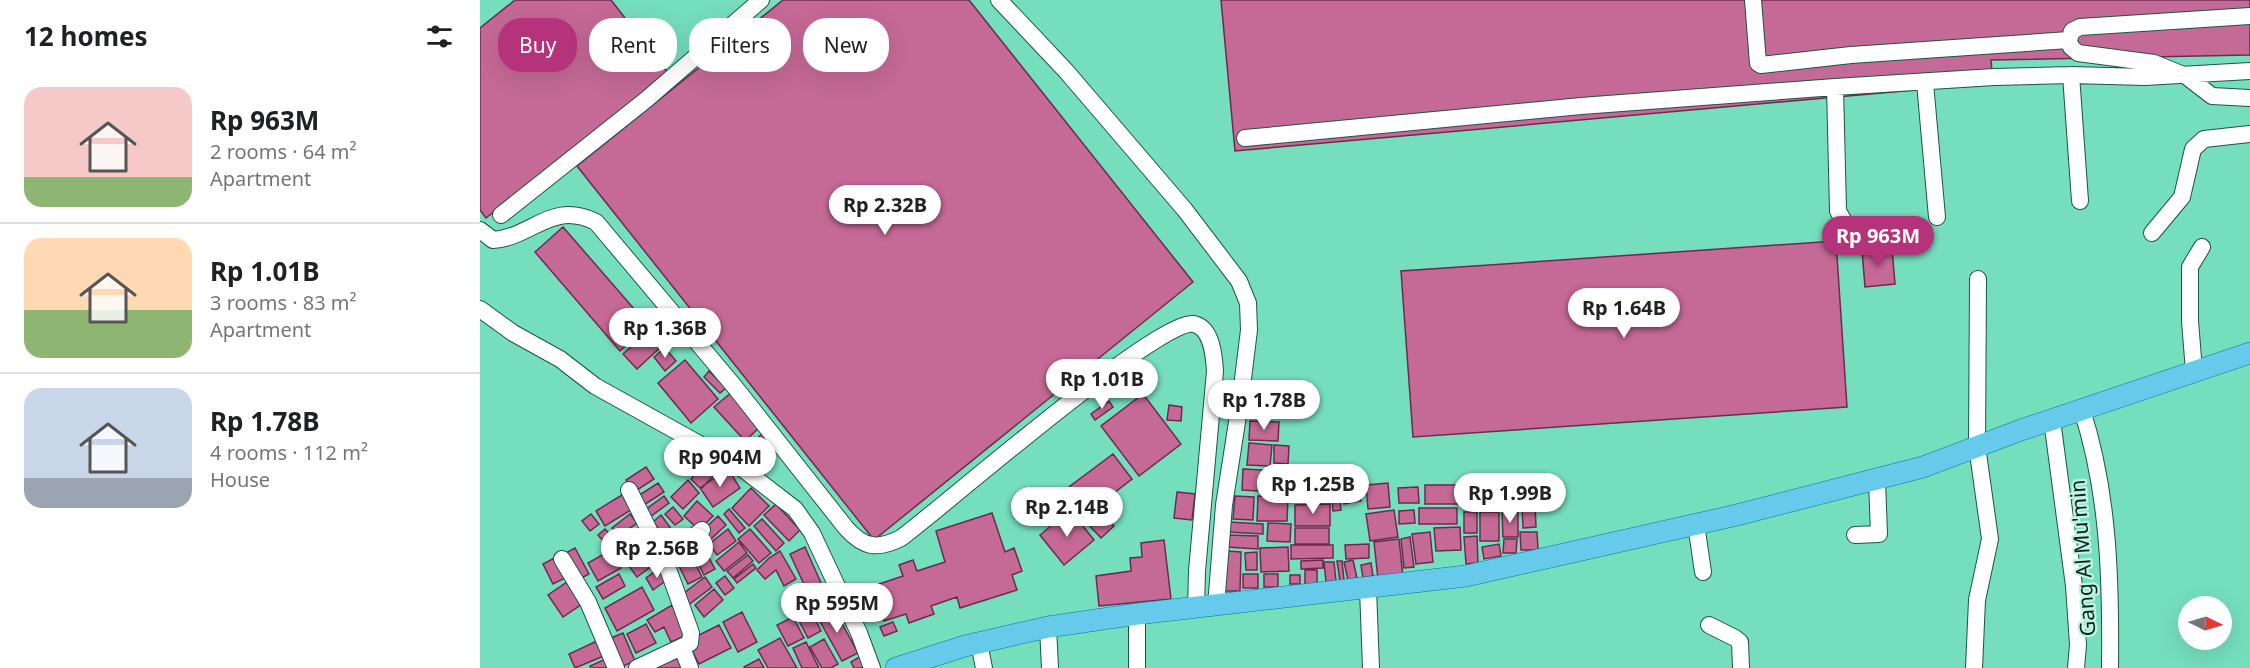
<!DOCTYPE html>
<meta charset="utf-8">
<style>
body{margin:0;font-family:"Noto Sans",sans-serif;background:#f6f6f6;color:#202124;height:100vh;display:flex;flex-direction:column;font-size:22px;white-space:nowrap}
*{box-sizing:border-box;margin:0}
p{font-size:20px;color:#757577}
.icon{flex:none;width:33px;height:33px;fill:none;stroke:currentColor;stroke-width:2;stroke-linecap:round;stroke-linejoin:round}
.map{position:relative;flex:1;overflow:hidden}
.details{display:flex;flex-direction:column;background:#fff;width:480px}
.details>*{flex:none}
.banner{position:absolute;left:18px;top:18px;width:570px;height:54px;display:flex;gap:12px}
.needle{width:39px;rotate:95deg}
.controls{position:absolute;left:1698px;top:596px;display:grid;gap:12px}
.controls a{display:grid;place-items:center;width:54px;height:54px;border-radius:50%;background:#fff;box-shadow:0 6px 24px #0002;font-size:30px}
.price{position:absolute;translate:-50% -51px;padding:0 14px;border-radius:21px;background:#fff;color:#222;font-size:20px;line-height:39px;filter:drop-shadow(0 2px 3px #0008)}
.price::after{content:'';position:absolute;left:50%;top:36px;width:18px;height:14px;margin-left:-9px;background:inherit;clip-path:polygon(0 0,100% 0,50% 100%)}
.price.current{background:#b5337b;color:#fff}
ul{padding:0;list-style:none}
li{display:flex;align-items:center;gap:18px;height:150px;padding:0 24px}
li+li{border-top:2px solid #e0e0e0}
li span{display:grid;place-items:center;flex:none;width:168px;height:120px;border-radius:18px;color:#555}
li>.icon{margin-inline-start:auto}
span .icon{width:72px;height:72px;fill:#fffc;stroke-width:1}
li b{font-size:26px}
h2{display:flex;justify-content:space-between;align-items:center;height:72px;padding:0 24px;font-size:26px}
.chip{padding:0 21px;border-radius:24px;background:#fff;box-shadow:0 6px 24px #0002;font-size:21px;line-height:54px}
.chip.current{background:#b5337b;color:#fff}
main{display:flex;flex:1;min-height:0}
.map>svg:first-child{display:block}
</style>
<main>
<section class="details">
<h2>12 homes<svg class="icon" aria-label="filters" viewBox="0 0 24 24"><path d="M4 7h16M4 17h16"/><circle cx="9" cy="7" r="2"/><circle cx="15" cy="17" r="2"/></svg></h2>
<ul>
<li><span style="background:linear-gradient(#f6c9c9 75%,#8fb573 0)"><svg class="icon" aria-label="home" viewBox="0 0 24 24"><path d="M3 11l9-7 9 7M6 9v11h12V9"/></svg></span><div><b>Rp 963M</b><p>2 rooms · 64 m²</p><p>Apartment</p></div></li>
<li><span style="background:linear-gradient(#ffd9b3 60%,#8fb573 0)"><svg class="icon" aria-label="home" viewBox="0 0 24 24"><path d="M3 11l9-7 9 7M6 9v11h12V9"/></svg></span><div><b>Rp 1.01B</b><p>3 rooms · 83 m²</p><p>Apartment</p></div></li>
<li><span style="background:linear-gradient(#c9d6e8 75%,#9aa5b1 0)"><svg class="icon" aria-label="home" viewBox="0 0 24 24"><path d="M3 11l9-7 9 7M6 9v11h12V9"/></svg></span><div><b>Rp 1.78B</b><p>4 rooms · 112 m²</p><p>House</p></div></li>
</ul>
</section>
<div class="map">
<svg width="1770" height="668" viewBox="0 0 1770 668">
<rect width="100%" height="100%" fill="#75debd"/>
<path fill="#c56996" stroke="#70294e" stroke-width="1.5" d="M35,0H131L188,73L6,218L0,210V28Z
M303,0H489L713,282L394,540L97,166Z
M741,0H1770V55L1511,60L1513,83L755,151Z
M83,227L168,325L140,351L55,252Z
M1356,241L1367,407L933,437L921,271Z
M1412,248L1415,284L1385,287L1382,250Z
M170,330L184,344L157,369L143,354Z
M185,348L196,361L185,371L174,357Z
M205,360L238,399L211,423L178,383Z
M229,371L246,388L240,393L224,377Z
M252,392L282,425L265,441L234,407Z
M663,394L701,444L659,476L621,426Z
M629,401L633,407L615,420L611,414Z
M689,405L702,407L701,421L687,420Z
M770,421L799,422L798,441L769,440Z
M283,433L291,442L282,451L274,441Z
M769,443L792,445L790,466L767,465Z
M794,445L809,446L808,464L794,463Z
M633,454L652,479L604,516L585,490Z
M224,465L234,475L221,489L211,479Z
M166,467L174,479L154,492L146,480Z
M806,467L849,468V482L806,481Z
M248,469L260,488L233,507L220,488Z
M763,469L800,471L798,492L762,490Z
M208,480L219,493L203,509L191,497Z
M178,483L184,492L164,505L158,496Z
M878,483L881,501L864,504L861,486Z
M908,483L910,507L888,509L886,485Z
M945,485H979V504H945Z
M851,486H858L861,510L853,511Z
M938,487L939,503H919L918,488Z
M271,488L289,506L269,526L252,508Z
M827,491L847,492L846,502L827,501Z
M697,492L715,494L712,520L694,518Z
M145,493L154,508L125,526L116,511Z
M184,496L189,503L170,517L165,510Z
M755,496L774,497L773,520L753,519Z
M778,496L808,497L807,521H777Z
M217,501L233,516L219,530L204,516Z
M296,504L320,530L309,541L284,515Z
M850,504V526H815V505Z
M1042,505H1055L1056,527L1043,528Z
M193,507L203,519L195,525L185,514Z
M618,508L634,526L621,538L604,520Z
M939,508H977V524H939Z
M249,509L265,528L259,533L244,514Z
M590,510L614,540L584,565L560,535Z
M914,510L918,537L890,541L886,514Z
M934,510L935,523L919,524V511Z
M984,512H997V533H984Z
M1000,512H1019V541H1000Z
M1022,512H1038V537H1023Z
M512,513L525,552L534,548L542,571L532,575L537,590L480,608L477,597L451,606L454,614L429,623L426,614L404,621L393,586L423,576L419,565L433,560L437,571L465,562L456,531Z
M111,514L119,524L110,531L102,521Z
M150,514L157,523L138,537L132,528Z
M181,515L192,530L184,536L173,522Z
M238,516L246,525L229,541L221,532Z
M282,519L304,543L296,551L274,526Z
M748,522L783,524V534L748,532Z
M788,523L811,524L810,542L787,541Z
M980,527L981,550L956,551L954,528Z
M815,528H849V544H815Z
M125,529L135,540L128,546L118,535Z
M248,529L256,541L237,555L229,544Z
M270,529L291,553L279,563L258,539Z
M154,532L164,545L151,556L140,542Z
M950,532L953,562L936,564L932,534Z
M1040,532H1057L1058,550H1041Z
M748,535L778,536V549L747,547Z
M997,536L998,563L986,564L984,537Z
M930,537L934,567L924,568L921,539Z
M218,538L235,569L224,575L213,553L199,561L194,552Z
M919,539L923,577L898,579L894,542Z
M1024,539H1037L1036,553H1023Z
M684,540L691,599L619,606L616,576L651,571L650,558L662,557L661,543Z
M259,542L267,553L244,571L236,561Z
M889,544V558L866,559L865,545Z
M1019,544L1021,556L1004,559L1002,547Z
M811,545H853V558L811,559Z
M325,547L349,601L335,608L310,554Z
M808,547L809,571L781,572L780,548Z
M95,548L109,574L96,581L82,555Z
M131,550L141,568L118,581L108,563Z
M168,550L177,562L157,577L148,565Z
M300,551L316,579L304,586L296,570L285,579L277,570L289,558Z
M747,551L761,552L760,591H745Z
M777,552V570H766L765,553Z
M268,555L273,561L253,578L247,571Z
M78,556L89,576L73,584L63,564Z
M212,557L222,577L208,584L198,564Z
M843,560V568L821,569V561Z
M873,560L877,578L868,580L864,562Z
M857,561H862L864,580L860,581Z
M844,562H854L856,581L846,582Z
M891,563L893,576L883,578L881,565Z
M273,564L276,568L257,583L254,579Z
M180,568L188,579L173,590L166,578Z
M825,570H837V584H825Z
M139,574L145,586L123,599L116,587Z
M763,574H778V588H763Z
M784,574H798V587H784Z
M810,575H820V584H810Z
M245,576L254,588L245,595L236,583Z
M225,577L232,587L207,606L200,596Z
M87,582L102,604L83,617L68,595Z
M162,587L174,610L137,631L125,608Z
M234,589L243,600L224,617L215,605Z
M192,605L207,635L191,642L184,627L175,632L167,620Z
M328,606L341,631L328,638L315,613Z
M353,607L378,653L362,661L337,616Z
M262,612L277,642L258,652L243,622Z
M313,617L324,638L308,646L297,625Z
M413,622L417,631L404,636L400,627Z
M166,624L176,643L156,653L147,634Z
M239,625L251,648L219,664L207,641Z
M143,633L155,661L138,668L126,640Z
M300,638L317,668H288L278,650Z
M344,639L358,664L351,668H342L330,647Z
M119,640L126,655L95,668L89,654Z
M326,642L339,668H322L313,648Z
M381,656L387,668H374L371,662Z
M201,657L205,668H173Z
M128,658L132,668H111L110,666Z
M279,659L284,668H265L264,667Z"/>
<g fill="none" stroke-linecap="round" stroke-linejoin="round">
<g stroke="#1c5545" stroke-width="18">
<path id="minor" d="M519,0L586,71L705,210L759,281L768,303L769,330L760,403L744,505L736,606
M1273,0L1278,63L1281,65L1371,55L1589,40
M1770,16L1600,27L1592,31L1589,40L1591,47L1598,53L1674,63L1706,76L1732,96L1770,98
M1591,75L1600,201
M1445,83L1457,217
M765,138L1101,106L1355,87
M21,215L167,99L281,0
M0,230L13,240C53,237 71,200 116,222L254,386L366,528C384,548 397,550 421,538C462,508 679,318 714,324C732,328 734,356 735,371L717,571L716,609
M1672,233L1702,197L1713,149L1724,139L1770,134
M1372,235L1358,211L1355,87L1514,77L1591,75L1665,77L1770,71
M0,309L33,333L80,359L115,386L259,466L315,509L332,533L379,633L392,668
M1714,371L1710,321V267L1722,247
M1602,410C1629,494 1631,581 1630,668
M1572,420L1594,586L1598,645L1596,668
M149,490L187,566L211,633L210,643L157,668
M1216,524L1223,572
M1375,535L1399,534L1397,480
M82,559L108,602L136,668
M184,560L222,530
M888,589L891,668
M1229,625L1255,638L1260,642L1261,668
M568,627L570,668
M499,643L504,668
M202,648L210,668
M657,668V614
M1494,668L1497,600L1510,539L1497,446L1498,279"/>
</g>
<g stroke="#01799a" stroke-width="22">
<path id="major" d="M416,668L485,646L568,627L657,614L986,576L1257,515L1443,467L1541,430L1770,353"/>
</g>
<use href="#minor" stroke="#fff" stroke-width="16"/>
<use href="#major" stroke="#66caeb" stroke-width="21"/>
</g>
<g text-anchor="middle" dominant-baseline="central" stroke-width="4.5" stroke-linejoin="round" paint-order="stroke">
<g font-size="21" fill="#04261d" stroke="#c3f3e2">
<text transform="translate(1602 558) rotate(-94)">Gang Al Mu'min</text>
</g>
</g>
</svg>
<div class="controls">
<a><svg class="needle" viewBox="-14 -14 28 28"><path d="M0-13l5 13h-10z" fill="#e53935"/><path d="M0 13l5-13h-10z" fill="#757577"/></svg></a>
</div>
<b class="price" style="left:405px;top:236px">Rp 2.32B</b>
<b class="price current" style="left:1398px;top:267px">Rp 963M</b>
<b class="price" style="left:1144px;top:339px">Rp 1.64B</b>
<b class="price" style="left:185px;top:359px">Rp 1.36B</b>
<b class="price" style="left:622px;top:410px">Rp 1.01B</b>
<b class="price" style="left:784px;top:431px">Rp 1.78B</b>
<b class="price" style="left:240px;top:488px">Rp 904M</b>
<b class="price" style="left:833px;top:515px">Rp 1.25B</b>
<b class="price" style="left:1030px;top:524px">Rp 1.99B</b>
<b class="price" style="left:587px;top:538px">Rp 2.14B</b>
<b class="price" style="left:177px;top:579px">Rp 2.56B</b>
<b class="price" style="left:357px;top:634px">Rp 595M</b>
<div class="banner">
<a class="chip current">Buy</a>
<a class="chip">Rent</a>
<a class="chip">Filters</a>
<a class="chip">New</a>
</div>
</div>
</main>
